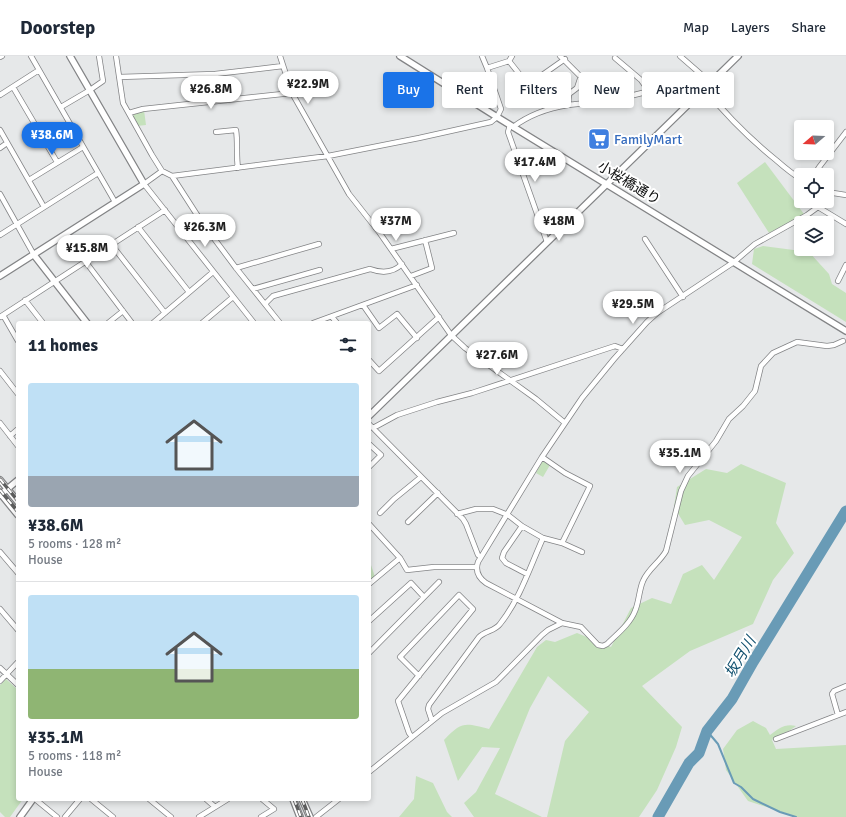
<!DOCTYPE html>
<meta charset="utf-8">
<style>
body{margin:0;font-family:Signika,"Noto Sans JP",sans-serif;background:#f2f2f3;color:#1f2937;height:100vh;display:flex;flex-direction:column;font-size:15px;white-space:nowrap}
*{box-sizing:border-box;margin:0}
p{font-size:13px;color:#747a83}
.icon{flex:none;width:22px;height:22px;fill:none;stroke:currentColor;stroke-width:2;stroke-linecap:round;stroke-linejoin:round}
.map{position:relative;flex:1;overflow:hidden}
.side{position:absolute;left:16px;top:265px;width:355px;height:480px;display:flex;flex-direction:column;background:#fff;border-radius:4px;box-shadow:0 2px 6px #0003}
.side>*{flex:none}
.hud{position:absolute;left:383px;top:16px;width:380px;height:36px;display:flex;gap:8px}
.needle{width:26px;rotate:251deg}
.fabs{position:absolute;left:794px;top:64px;display:grid;gap:8px}
.fabs a{display:grid;place-items:center;width:40px;height:40px;border-radius:4px;background:#fff;box-shadow:0 2px 6px #0003;font-size:20px}
.price{position:absolute;translate:-50% -34px;padding:0 9px;border-radius:14px;background:#fff;color:#222;font-size:13px;line-height:26px;filter:drop-shadow(0 1px 2px #0008)}
.price::after{content:'';position:absolute;left:50%;top:24px;width:12px;height:9px;margin-left:-6px;background:inherit;clip-path:polygon(0 0,100% 0,50% 100%)}
.price.current{background:#1a73e8;color:#fff}
ul{padding:0;list-style:none}
li{display:grid;align-content:center;gap:8px;height:212px;padding:0 12px}
li+li{border-top:1px solid #e0e1e3}
li span{display:grid;place-items:center;height:124px;border-radius:4px;color:#555}
li>.icon{margin-inline-start:auto}
span .icon{width:72px;height:72px;fill:#fffc;stroke-width:1}
li b{font-size:17px}
h2{display:flex;justify-content:space-between;align-items:center;height:48px;padding:0 12px;font-size:17px}
.chip{padding:0 14px;border-radius:4px;background:#fff;box-shadow:0 2px 6px #0003;font-size:14px;line-height:36px}
.chip.current{background:#1a73e8;color:#fff}
header{display:flex;align-items:center;gap:24px;box-sizing:border-box;height:56px;padding:0 20px;background:#fff;border-bottom:1px solid #e0e1e3}
header strong{font-size:19px}
nav{display:flex;gap:22px;margin-inline-start:auto;font-size:14px}
.map>svg:first-child{display:block}
</style>
<header>
<strong>Doorstep</strong>
<nav><a>Map</a><a>Layers</a><a>Share</a></nav>
</header>
<div class="map">
<svg width="846" height="761" viewBox="0 0 846 761">
<rect width="100%" height="100%" fill="#e6e8e9"/>
<path fill="#c5e1bc" d="M540,24L547,35L536,42L528,32Z
M144,54L146,69L137,70L133,60L135,57Z
M765,106L804,158L786,168L769,177L737,127Z
M763,190L809,196L829,218L832,228L846,237V266L752,208L754,193Z
M545,405L550,409L543,421L536,417L542,406Z
M741,408L786,427L776,467L794,497L773,524L753,568L690,595L642,630L682,671L676,691L657,734L639,761H547L565,685L589,656L548,620L530,652L495,738L542,761H474L464,747L476,736L500,692L482,691L458,725L444,684C462,665 465,667 489,673L537,591L546,584L555,586L577,577L611,591L631,552L652,542L671,548L683,518L702,509L714,524L742,481L709,464L685,469L674,451L677,431L706,413L727,417Z
M369,503L375,521L369,526Z
M6,623L18,634V743H23L10,761H5L0,756V629Z
M753,665L766,672L770,679C778,673 785,667 796,670C789,676 780,678 772,684L776,693L846,689V761H797L748,745L726,714L723,693L737,674Z
M416,720L433,727L447,756L452,761H399L414,743Z"/>
<g fill="none" stroke-linecap="round" stroke-linejoin="round">
<path stroke="#699bb6" stroke-width="2" d="M707,675L718,688L734,727L741,731L753,743L780,756L796,761"/>
<path stroke="#699bb6" stroke-width="11" d="M658,761L689,707L699,697L707,675L732,643L753,606L846,455"/>
<g stroke="#838486" stroke-width="6">
<path id="minor" d="M31,0L115,146
M116,0L123,47L152,99L162,115L172,120L201,165L236,212L280,267
M280,0L292,37L349,138L379,176L451,279L465,292L536,343L565,367
M482,0L487,12
M560,0L605,45L618,43L646,36L648,34L641,24L615,2
M680,0L711,27
M0,1L2,0
M509,5L528,29L565,3
M581,20L577,32L569,38L568,49L605,45
M119,21L215,18L283,10
M13,31L57,106
M705,33C726,59 750,83 776,104C784,111 792,118 801,123
M0,39L39,14
M61,51L90,34L103,25L99,0
M129,57L143,53L292,37
M510,69L508,76L547,186
M513,71C529,59 549,52 568,49
M0,74L44,151
M216,76L236,74C238,86 236,99 238,112
M0,92L7,87
M162,115L144,128L254,267
M814,119L820,110L846,76
M172,120L328,100L419,82L491,66L497,61L501,53L487,12L509,5L512,0
M29,124L83,91
M827,136L846,139
M0,138L34,199
M823,145L818,151L807,159L755,188L734,206L657,257L647,266L614,303L582,342L542,401L478,506C475,515 479,522 486,527L562,567L581,571L598,589L603,590L607,588C617,578 630,568 635,555C639,546 639,534 643,525C648,513 660,506 666,495L681,435L688,420L716,385L729,363L743,350L755,335L761,310L773,297L797,286L827,290L834,289L843,285
M818,151L846,168
M138,171L189,236
M0,179L98,117
M645,183L683,241
M111,188L165,257
M391,193L454,177
M85,205L132,267
M236,212L319,188
M411,220L432,212L425,184
M838,225L846,209
M253,233L320,214
M25,244L43,267
M265,248L273,240L370,213C381,217 393,217 402,208
M363,249L379,272L397,258L417,282
M3,259L18,285
M0,261L165,154
M332,261L337,267
M108,267L123,255
M153,267L213,216
M202,267L233,241
M313,267L417,229
M369,304L379,315L439,261
M0,315L18,338
M0,367L18,390
M369,368L463,463L466,468L478,499L481,501
M373,372L397,359L437,346L472,337L615,290L623,293
M10,380L18,373
M369,388L381,399L369,411
M542,401L565,417L590,430L562,487
M380,457L394,443L421,421
M457,458L476,453H493L508,459L522,470L543,482L562,487L582,496
M408,466L438,437
M369,468L400,502L407,514L434,511H476
M522,470L504,496L502,502L506,507L527,518
M0,496L18,517
M369,528L400,502
M0,553L18,574
M369,565L411,527L424,541
M369,597L439,526
M0,612L18,629
M0,625L18,606
M838,659L832,638L834,635L846,630
M432,665L428,653L429,649L479,581C485,575 495,575 500,568C520,543 530,511 543,482
M412,681L409,677L398,645L473,553L459,539L400,601L419,620
M776,683L846,656
M369,716L442,657L496,626L542,579L548,574L562,567
M35,743L57,761
M91,743L113,761
M149,743L171,761
M206,743L215,751
M65,761L80,743
M199,761L228,743
M261,761L274,753L262,743
M316,761L339,743"/>
</g>
<g stroke="#838486" stroke-width="8">
<path id="tertiary" d="M400,0L497,61L846,275
M34,199L87,267
M0,220L144,128L70,0
M369,360L738,0
M0,424L18,446
M0,437L18,459
M0,439L18,424
M293,743L300,761
M302,743L310,761
M20,761L33,743"/>
</g>
<use href="#minor" stroke="#fff" stroke-width="4.5"/>
<use href="#tertiary" stroke="#fff" stroke-width="5.5"/>
<g stroke="#5f6060" stroke-width="3.5">
<path id="rail" d="M0,423L18,445
M0,434L18,456
M294,743L301,761
M302,743L309,761"/>
</g>
<use href="#rail" stroke="#fff" stroke-width="2" stroke-dasharray="6" stroke-linecap="butt"/>
</g>
<defs>
<g id="supermarket-square" transform="scale(1.15)"><rect x="-9" y="-9" width="18" height="18" rx="4" fill="#3f7fe0" stroke="#fff"/><path d="M-6-5.5h2.5l.6 2H6L4.5 2H-2.5L-4.4-4H-6ZM-1.5 3.2a1.3 1.3 0 1 0 .1 0ZM3 3.2a1.3 1.3 0 1 0 .1 0Z" fill="#fff"/></g>
</defs>
<g fill-rule="evenodd">
<use href="#supermarket-square" x="599" y="83"/>
</g>
<g text-anchor="middle" dominant-baseline="central" stroke-width="4" stroke-linejoin="round" paint-order="stroke">
<g font-size="14" fill="#366cbe" stroke="#fff" text-anchor="start">
<text x="614" y="83">FamilyMart</text>
</g>
<g font-size="14" fill="#0e0f0f" stroke="#fff">
<text transform="translate(629 127) rotate(31)">小桜橋通り</text>
</g>
<g font-size="15" font-style="italic" fill="#135270" stroke="#fff">
<text transform="translate(740 601) rotate(-59)">坂月川</text>
</g>
</g>
</svg>
<div class="fabs">
<a><svg class="needle" viewBox="-14 -14 28 28"><path d="M0-13l5 13h-10z" fill="#e53935"/><path d="M0 13l5-13h-10z" fill="#747a83"/></svg></a>
<a><svg class="icon" aria-label="locate" viewBox="0 0 24 24"><circle cx="12" cy="12" r="6"/><path d="M12 2v4M12 18v4M2 12h4M18 12h4"/></svg></a>
<a><svg class="icon" aria-label="layers" viewBox="0 0 24 24"><path d="M12 4l9 5-9 5-9-5zM3 14l9 5 9-5"/></svg></a>
</div>
<b class="price" style="left:308px;top:49px">¥22.9M</b>
<b class="price" style="left:211px;top:54px">¥26.8M</b>
<b class="price current" style="left:52px;top:100px">¥38.6M</b>
<b class="price" style="left:535px;top:127px">¥17.4M</b>
<b class="price" style="left:396px;top:186px">¥37M</b>
<b class="price" style="left:559px;top:186px">¥18M</b>
<b class="price" style="left:205px;top:192px">¥26.3M</b>
<b class="price" style="left:87px;top:213px">¥15.8M</b>
<b class="price" style="left:633px;top:269px">¥29.5M</b>
<b class="price" style="left:497px;top:320px">¥27.6M</b>
<b class="price" style="left:680px;top:418px">¥35.1M</b>
<div class="hud">
<a class="chip current">Buy</a>
<a class="chip">Rent</a>
<a class="chip">Filters</a>
<a class="chip">New</a>
<a class="chip">Apartment</a>
</div>
<section class="side">
<h2>11 homes<svg class="icon" aria-label="filters" viewBox="0 0 24 24"><path d="M4 7h16M4 17h16"/><circle cx="9" cy="7" r="2"/><circle cx="15" cy="17" r="2"/></svg></h2>
<ul>
<li><span style="background:linear-gradient(#bfe0f5 75%,#9aa5b1 0)"><svg class="icon" aria-label="home" viewBox="0 0 24 24"><path d="M3 11l9-7 9 7M6 9v11h12V9"/></svg></span><div><b>¥38.6M</b><p>5 rooms · 128 m²</p><p>House</p></div></li>
<li><span style="background:linear-gradient(#bfe0f5 60%,#8fb573 0)"><svg class="icon" aria-label="home" viewBox="0 0 24 24"><path d="M3 11l9-7 9 7M6 9v11h12V9"/></svg></span><div><b>¥35.1M</b><p>5 rooms · 118 m²</p><p>House</p></div></li>
</ul>
</section>
</div>
